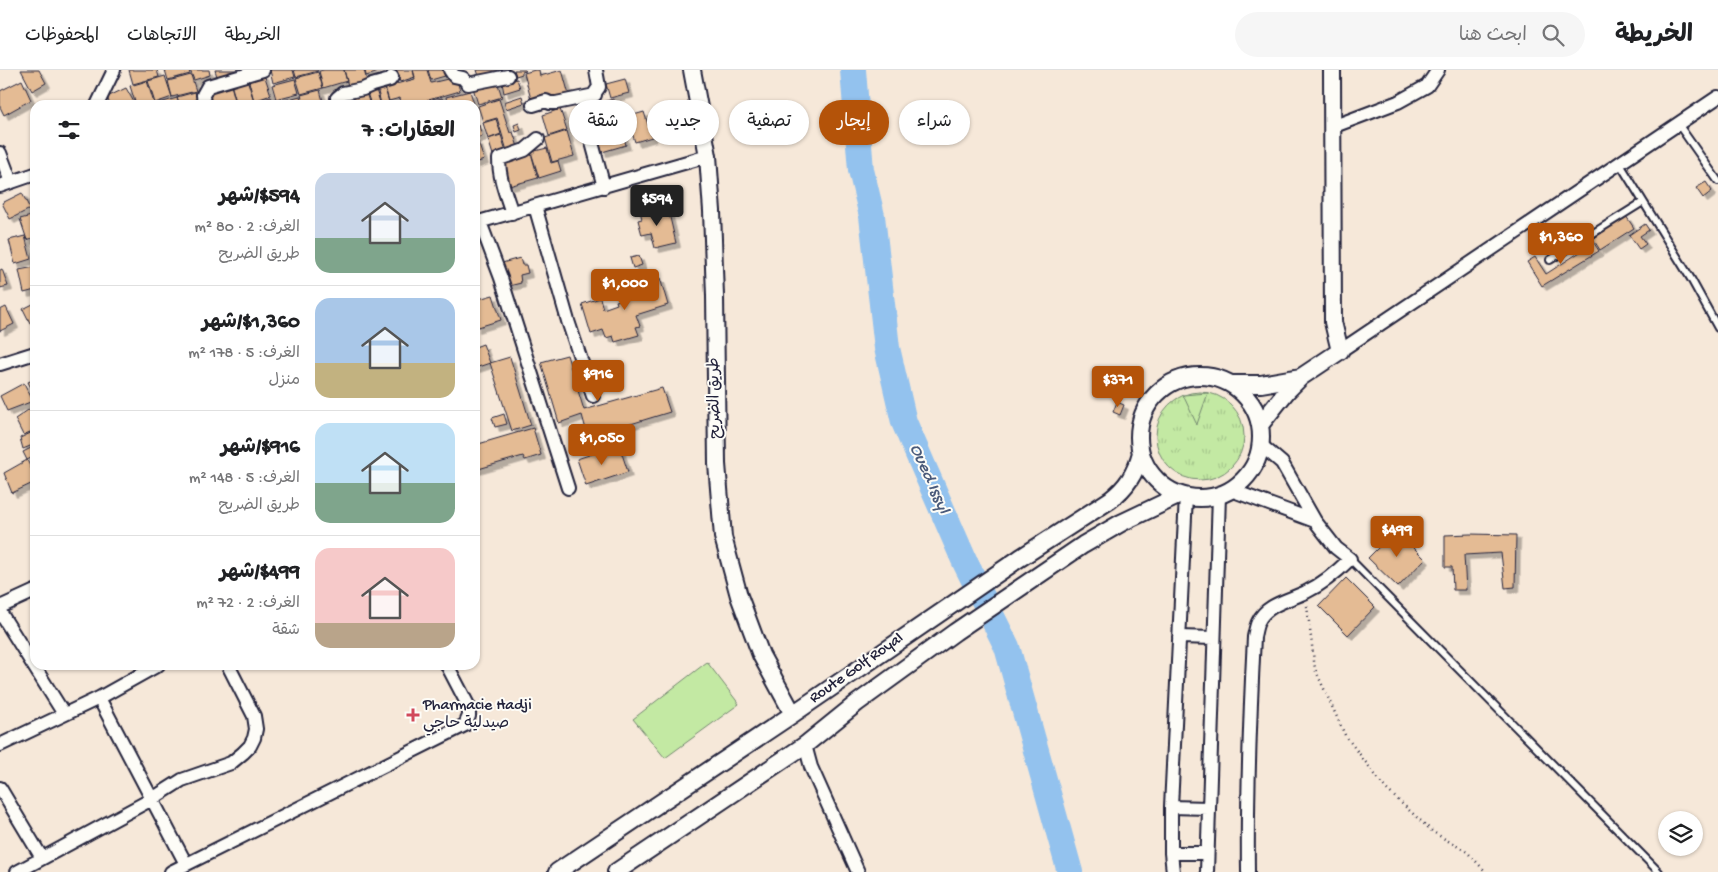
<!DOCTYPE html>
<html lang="ar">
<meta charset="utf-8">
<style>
body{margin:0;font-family:"Gochi Hand","Playpen Sans Arabic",sans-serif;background:#f6f6f6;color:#202124;direction:rtl;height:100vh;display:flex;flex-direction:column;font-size:19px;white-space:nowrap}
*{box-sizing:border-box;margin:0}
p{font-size:16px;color:#757577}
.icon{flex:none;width:28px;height:28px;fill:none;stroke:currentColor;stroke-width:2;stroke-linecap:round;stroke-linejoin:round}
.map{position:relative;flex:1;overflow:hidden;direction:ltr}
.details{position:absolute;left:30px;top:30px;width:450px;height:570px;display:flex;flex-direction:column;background:#fff;border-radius:15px;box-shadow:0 1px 4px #0004;direction:rtl}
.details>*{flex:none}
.banner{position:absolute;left:495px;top:30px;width:475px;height:45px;direction:rtl;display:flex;gap:10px}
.buttons{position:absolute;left:1658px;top:741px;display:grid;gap:10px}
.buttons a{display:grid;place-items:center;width:45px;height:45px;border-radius:50%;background:#fff;box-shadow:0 1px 4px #0004;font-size:25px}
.price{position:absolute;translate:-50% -42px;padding:0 11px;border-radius:5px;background:#b45309;color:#fff;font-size:16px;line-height:32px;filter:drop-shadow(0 1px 2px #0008)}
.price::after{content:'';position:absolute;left:50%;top:30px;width:15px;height:11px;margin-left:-8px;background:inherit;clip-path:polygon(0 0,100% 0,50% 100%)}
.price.selected{background:#222;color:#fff}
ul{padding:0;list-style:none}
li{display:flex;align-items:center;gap:15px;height:125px;padding:0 25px}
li+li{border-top:1px solid #e0e0e0}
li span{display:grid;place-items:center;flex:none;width:140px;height:100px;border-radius:15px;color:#555}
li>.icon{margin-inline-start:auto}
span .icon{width:60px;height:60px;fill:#fffc;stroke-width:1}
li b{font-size:21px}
h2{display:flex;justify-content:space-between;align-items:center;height:60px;padding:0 25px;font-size:21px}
.chip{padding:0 18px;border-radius:22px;background:#fff;box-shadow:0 1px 4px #0004;font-size:18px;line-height:45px}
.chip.selected{background:#b45309;color:#fff}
header{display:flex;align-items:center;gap:30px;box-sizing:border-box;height:70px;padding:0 25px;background:#fff;border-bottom:1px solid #e0e0e0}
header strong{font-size:24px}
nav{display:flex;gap:28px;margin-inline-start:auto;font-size:18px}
.search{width:350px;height:45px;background:#f6f6f6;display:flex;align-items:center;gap:12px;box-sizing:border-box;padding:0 18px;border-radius:28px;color:#757577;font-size:19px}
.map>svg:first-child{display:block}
</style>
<header>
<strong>الخريطة</strong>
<div class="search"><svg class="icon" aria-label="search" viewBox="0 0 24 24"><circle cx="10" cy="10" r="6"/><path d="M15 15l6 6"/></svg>ابحث هنا</div>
<nav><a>الخريطة</a><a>الاتجاهات</a><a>المحفوظات</a></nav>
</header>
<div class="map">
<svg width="1718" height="802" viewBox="0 0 1718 802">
<defs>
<pattern id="grass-tufts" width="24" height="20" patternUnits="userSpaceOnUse" patternTransform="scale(1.25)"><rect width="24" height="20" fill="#c3e9a3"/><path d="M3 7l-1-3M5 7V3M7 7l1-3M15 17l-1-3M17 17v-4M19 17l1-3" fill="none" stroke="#a7c88d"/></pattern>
<filter id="shadow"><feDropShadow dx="4.5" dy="4.5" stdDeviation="0" flood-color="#0004"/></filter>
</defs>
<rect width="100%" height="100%" fill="#f6e8d9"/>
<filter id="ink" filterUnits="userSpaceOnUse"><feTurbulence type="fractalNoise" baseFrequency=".02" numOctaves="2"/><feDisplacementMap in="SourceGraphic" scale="10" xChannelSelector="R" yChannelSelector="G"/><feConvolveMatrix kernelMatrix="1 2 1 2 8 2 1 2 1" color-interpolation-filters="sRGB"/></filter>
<g filter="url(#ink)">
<path fill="url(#grass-tufts)" stroke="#72866f" d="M1156 366a44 44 0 1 1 88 0a44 44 0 1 1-88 0Z"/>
<path fill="#c3e9a3" stroke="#72866f" d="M1208,323L1197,354V355L1183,325Z
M707,592L739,634L665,688L633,649Z"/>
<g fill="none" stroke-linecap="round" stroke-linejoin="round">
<path stroke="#93c2ee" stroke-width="26" d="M853,0L861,100L872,146L887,278L904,352L965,492L1007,577L1070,802"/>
</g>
<path fill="#e4bb94" stroke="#22223b" filter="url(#shadow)" d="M21,0H39L46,13L32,21Z
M129,0H157L159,7L133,14Z
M165,0H189L190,4L168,10Z
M190,0H209L210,5L194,10Z
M215,0H256L218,10Z
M270,0H293L295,7L273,13Z
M294,0H318V1L296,7Z
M324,0H344L347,11L323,18L319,1Z
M344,0H364L368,15L349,20Z
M365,0H386L366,6Z
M396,0H413L415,7L400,12Z
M413,0H427L431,13L456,7L460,21L411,35H402L400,28L389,31L385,17L415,9Z
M428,0H443L445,6L431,10Z
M477,0H512L480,9Z
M514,0H525L526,1L522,2V4L516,6Z
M535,0H539L540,6L562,0L569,25L532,33L524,3Z
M318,2L323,18L301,24L296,8Z
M264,4L271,25L254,31L248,8Z
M191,5L196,21L172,27L168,11Z
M165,6L172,27L155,33L148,11Z
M247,9L254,31L237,35L231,14Z
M295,9L299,23L276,29L272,15Z
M517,9L520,18L504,23L502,13Z
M625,9L629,23L610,28L606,14Z
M22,10L31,30L4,45L0,37V21Z
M147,11L154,33L148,35H136L130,16Z
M497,11L502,27L478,34L473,18Z
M231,15L235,30L218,35H211L208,22Z
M384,16L389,32L381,34L377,18Z
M375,17L381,35H371L366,20Z
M126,18L135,34L110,35L107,27Z
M320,20L324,35H304L301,25Z
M470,21L474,34L448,35L446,27Z
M195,22L199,35H180L177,27Z
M366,22L370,35H344L342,28Z
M300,26L302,35H279L278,32Z
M522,26L524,33L506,39L504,32Z
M271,27L274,35H255L254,32Z
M177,28L179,35H161L160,33Z
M442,28L444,35H419Z
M499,29L510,63L513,62L519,80L508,84L497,48L483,52L478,36Z
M613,29L626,75L602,82L589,36Z
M560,39L567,60L549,66L543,45Z
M644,42L652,67L635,72L627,47Z
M496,49L501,64L488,69L483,53Z
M519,53L521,60L516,62L514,55Z
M479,55L482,66L475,69V56Z
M567,61L574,86L552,92L545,68Z
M501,65L506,81L493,85L488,69Z
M478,72L484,90L475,93V73Z
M547,78L551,93L558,91L561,101L539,108L531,82Z
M531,83L538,108L509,116L501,91Z
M1706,112L1712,121L1703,128L1696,118Z
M22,123L30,139L10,149L2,133Z
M644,136L650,138L652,143L668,139L676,173L655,178L651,163L642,165L638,150L642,149L640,141Z
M35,145V155L32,156L35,162V167L27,170L20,149Z
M1626,146L1634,158L1600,180L1593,169Z
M1645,154L1649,160L1640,166L1646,174L1639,179L1629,165Z
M25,166L31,189L15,194L9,170Z
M1594,173L1599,181L1542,216L1527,192L1535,187L1546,204Z
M639,186L642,195L633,198L630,188Z
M520,188L522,195H526L528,203L520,205L521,213L509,216L502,193Z
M35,197V220L24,223L19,200Z
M2,199L8,216L0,218V200Z
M660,208L668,235L636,245L640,256L636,257L639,265L615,272L613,266L606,268L603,260L591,264L582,234L600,228L603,239L617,234L616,231L626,228L624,219Z
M493,225L501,250L475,258V230Z
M35,233V253L31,255L23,239Z
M6,237L14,254L0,261V240Z
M483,274L490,293L475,298V277Z
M567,285L584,340L662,318L670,342L588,367L582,345L559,353L541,292Z
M510,287L531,355L512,361L490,293Z
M35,309V326L28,312Z
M24,313L33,331L7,341L0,326Z
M1117,332L1124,335L1120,345L1113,342Z
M31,338L35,344V360L23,365L15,349Z
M504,344L507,354L495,357L492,348Z
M533,358L541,385L525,390L523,386L475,400V375Z
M35,361V374L23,379L20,368Z
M619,375L628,402L586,416L577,389Z
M35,376V386L27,390L23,382Z
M27,390L35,406V412L12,423L4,403Z
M1396,460L1425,489L1398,517L1368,488Z
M1470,464L1516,465L1515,517L1505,518L1501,483L1464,485L1466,520H1453L1452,497H1445V465Z
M1346,508L1375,537L1348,565L1319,536Z"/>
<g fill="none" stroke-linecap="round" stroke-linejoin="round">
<g stroke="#22223b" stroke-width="10">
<path id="lane" d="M1678,54L1718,111
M1620,94L1691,209L1718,258
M1550,190L1643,132
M1350,489L1659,802"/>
</g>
<g stroke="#22223b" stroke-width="16">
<path id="street" d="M450,0L454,6L463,8L468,14L508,6
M596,0L599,17L585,37L584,43L604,117
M97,35L114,0
M204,35L203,25L208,16L263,0
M339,35L337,28L343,23L363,19L372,15L390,10L392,7
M533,35L546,31L550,33H556L595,25
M1332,57L1398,32L1427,16L1438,0
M0,83L11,112
M0,116L35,104
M535,136L568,251L593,326
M512,143C506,125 499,108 499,89L525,80L538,69
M480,152L501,208L568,418
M475,153L708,86
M1340,281L1718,27
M0,294L35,283
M1231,420L1315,451
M0,537L35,521
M0,542L64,644
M1179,567L1214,568
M99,628L186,794
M0,675L99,628L158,595
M805,675L811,697L858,802
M0,718L42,788
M1171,737L1208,738
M1171,783H1207
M17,802L152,729L182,710L231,693L243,683L250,676L254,668L256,659L254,646L228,595
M171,802L465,655L469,646V637L447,595
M1173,802L1171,783V737L1186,426
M1207,802L1219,425
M1248,802C1247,723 1250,645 1254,567C1255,562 1256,556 1258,552C1266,534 1290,530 1306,522C1323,514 1337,502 1350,489L1336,478L1315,451L1282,393L1261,375"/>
</g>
<g stroke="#22223b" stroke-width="20">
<path id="secondary" d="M692,0L708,86L712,141L715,226L717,394L723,467L739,526L761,585L793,644
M1139 367a61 61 0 1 1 122 0a61 61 0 1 1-122 0Z
M1231,314H1261L1301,307
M1260,355L1287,321L1301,307L1340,281L1333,252L1332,0
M557,802L793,644L1020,488L1110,430C1127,417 1135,404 1141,383
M616,802L805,675L857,633L955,562L1083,475L1121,453L1180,425"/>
</g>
<path stroke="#22223b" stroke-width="2.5" stroke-dasharray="1 4" stroke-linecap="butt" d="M1307,536L1315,599L1345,665L1386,719L1433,762L1467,782L1486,802"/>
<use href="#lane" stroke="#fdfcf7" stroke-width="6"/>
<use href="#street" stroke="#fdfcf7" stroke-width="12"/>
<use href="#secondary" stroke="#fdfcf7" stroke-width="16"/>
</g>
</g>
<path fill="#d1495b" stroke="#fdfcf7" stroke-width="2" d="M410.5 637.5h5v5h5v5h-5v5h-5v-5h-5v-5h5z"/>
<g text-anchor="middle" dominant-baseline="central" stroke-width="4" stroke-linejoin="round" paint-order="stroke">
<g font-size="16" fill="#22223b" stroke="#fdfcf7">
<text transform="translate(716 328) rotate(-91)">طريق الضريح</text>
<text transform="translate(857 599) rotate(-35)">Route Golf Royal</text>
</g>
<g font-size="16" fill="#22223b" stroke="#fdfcf7" text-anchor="start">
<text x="423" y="636">Pharmacie Hadji<tspan x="423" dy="18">صيدلية حاجي</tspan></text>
</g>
<g font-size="18" font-style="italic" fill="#4a5a7a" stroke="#fdfcf7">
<text transform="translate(929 409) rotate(66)">Oued Issyl</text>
</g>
</g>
</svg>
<div class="buttons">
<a><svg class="icon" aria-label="layers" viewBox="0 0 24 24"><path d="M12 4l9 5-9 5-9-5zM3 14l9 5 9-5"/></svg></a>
</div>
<b class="price selected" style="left:657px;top:157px">$594</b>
<b class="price" style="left:1561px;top:195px">$1,360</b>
<b class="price" style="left:625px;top:241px">$1,000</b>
<b class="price" style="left:598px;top:332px">$916</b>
<b class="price" style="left:1118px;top:338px">$371</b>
<b class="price" style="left:602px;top:396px">$1,050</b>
<b class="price" style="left:1397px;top:488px">$499</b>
<div class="banner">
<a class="chip">شراء</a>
<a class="chip selected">إيجار</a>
<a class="chip">تصفية</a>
<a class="chip">جديد</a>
<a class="chip">شقة</a>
</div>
<section class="details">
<h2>العقارات: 7<svg class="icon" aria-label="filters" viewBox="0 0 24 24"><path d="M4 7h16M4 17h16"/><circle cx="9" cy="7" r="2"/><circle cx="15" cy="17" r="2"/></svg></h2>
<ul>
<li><span style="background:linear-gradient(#c9d6e8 65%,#7fa58c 0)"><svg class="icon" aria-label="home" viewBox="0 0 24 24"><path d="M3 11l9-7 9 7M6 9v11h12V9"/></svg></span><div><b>$594/شهر</b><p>الغرف: 2 · 80 m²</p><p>طريق الضريح</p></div></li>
<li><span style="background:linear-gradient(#a9c7e8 65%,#c2b280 0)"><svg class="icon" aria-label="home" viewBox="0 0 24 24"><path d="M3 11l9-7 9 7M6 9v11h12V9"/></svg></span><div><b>$1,360/شهر</b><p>الغرف: 5 · 178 m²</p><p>منزل</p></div></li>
<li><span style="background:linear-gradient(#bfe0f5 60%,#7fa58c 0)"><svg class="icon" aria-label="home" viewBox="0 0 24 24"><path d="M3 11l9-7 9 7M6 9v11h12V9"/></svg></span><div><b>$916/شهر</b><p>الغرف: 5 · 148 m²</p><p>طريق الضريح</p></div></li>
<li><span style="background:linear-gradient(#f6c9c9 75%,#b9a48a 0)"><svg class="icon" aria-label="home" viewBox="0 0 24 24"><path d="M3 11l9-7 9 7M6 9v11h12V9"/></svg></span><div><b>$499/شهر</b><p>الغرف: 2 · 72 m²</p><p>شقة</p></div></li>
</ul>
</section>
</div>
